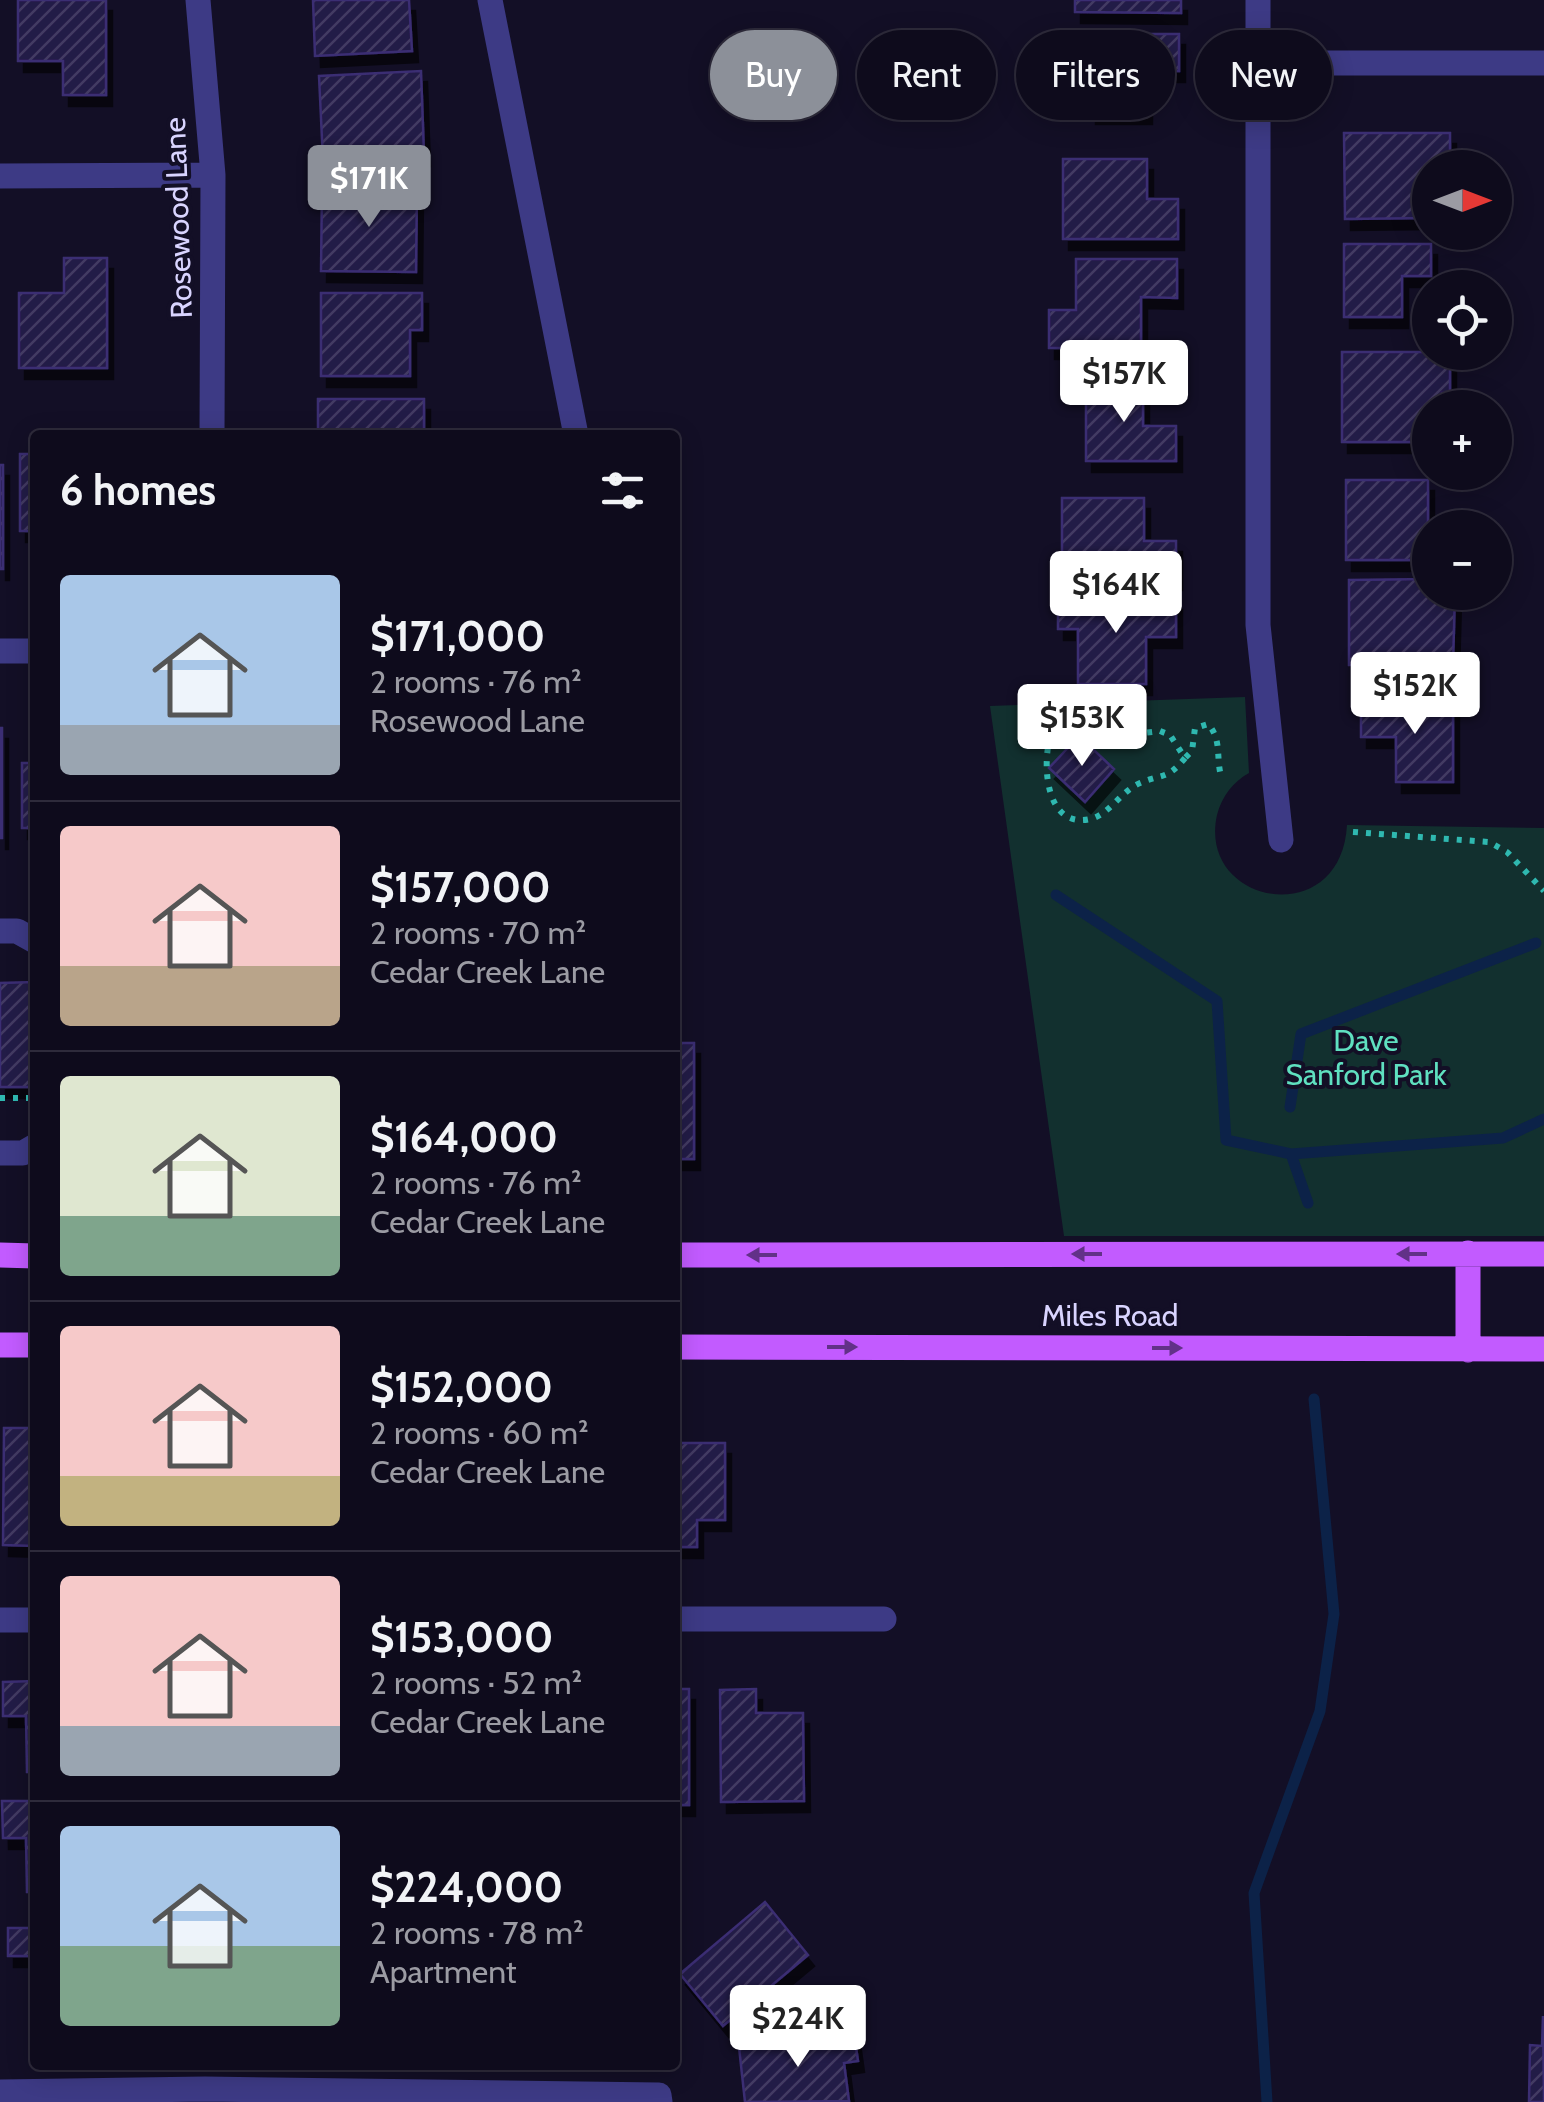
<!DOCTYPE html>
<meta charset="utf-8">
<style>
body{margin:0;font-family:Cabin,sans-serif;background:#1c1929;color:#f1f3f6;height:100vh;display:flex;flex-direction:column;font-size:38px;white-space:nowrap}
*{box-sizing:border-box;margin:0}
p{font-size:32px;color:#9b9ba3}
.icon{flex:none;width:55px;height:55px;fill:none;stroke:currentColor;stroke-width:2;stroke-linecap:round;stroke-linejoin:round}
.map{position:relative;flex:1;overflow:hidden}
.sheet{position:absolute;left:30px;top:430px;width:650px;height:1640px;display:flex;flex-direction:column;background:#0e0b1c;border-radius:10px;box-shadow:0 5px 25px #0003,0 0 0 2px #2e2b3b}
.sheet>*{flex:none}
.hud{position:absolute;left:710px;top:30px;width:682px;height:90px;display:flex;gap:20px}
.needle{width:65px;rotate:90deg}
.tools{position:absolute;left:1412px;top:150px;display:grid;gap:20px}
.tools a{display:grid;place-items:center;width:100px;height:100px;border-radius:50%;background:#0e0b1c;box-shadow:0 5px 25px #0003,0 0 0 2px #2e2b3b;font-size:50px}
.price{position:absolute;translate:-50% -85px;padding:0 22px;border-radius:10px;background:#fff;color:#222;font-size:32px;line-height:65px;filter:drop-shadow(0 2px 5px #0008)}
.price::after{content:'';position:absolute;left:50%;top:60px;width:30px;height:22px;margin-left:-15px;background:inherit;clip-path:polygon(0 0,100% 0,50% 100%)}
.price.current{background:#8c9099;color:#fff}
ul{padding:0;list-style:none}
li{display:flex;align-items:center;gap:30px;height:250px;padding:0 30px}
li+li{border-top:2px solid #2e2b3b}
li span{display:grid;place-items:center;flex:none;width:280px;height:200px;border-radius:10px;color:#555}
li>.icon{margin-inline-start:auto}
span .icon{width:120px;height:120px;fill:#fffc;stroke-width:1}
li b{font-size:42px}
h2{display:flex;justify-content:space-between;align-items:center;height:120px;padding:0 30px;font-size:42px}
.tag{padding:0 35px;border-radius:45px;background:#0e0b1c;box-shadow:0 5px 25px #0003,0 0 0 2px #2e2b3b;font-size:35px;line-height:90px}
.tag.current{background:#8c9099;color:#fff}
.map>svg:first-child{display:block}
</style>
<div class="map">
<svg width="1544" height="2102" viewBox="0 0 1544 2102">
<defs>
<pattern id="building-hatch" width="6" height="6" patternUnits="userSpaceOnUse" patternTransform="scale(2.5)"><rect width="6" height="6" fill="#241b47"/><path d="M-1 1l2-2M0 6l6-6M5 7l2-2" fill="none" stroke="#433b63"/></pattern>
<filter id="shadow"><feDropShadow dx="6" dy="11" stdDeviation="0" flood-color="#0009"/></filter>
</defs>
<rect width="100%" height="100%" fill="#130f26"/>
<path fill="#12302f" d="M1245,697L1249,773C1233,782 1222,796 1217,815C1197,905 1341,932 1347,825L1544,828V1236H1064L990,706Z"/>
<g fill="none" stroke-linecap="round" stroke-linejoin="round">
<path stroke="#0c2248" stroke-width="11" d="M1056,895L1217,1001L1226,1140L1291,1154
M1290,1107L1301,1034L1536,943
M1308,1203L1291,1154L1503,1138L1544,1119
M1267,2102L1254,1893L1320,1711L1334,1614L1314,1399"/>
</g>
<path fill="url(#building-hatch)" stroke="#3b2d73" stroke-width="2.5" filter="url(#shadow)" d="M18,0H106V95H63V61H18Z
M313,0H409L412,51L315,56Z
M1075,0H1181V13L1075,12Z
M1090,34H1179V71H1146V113H1090Z
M421,71L424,155L323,160L319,76Z
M1344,133H1450V168H1430V218L1345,219Z
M1063,159H1147V199H1178V239H1063Z
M322,187L417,189L416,272L321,271Z
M1344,244H1431V276H1402V317H1344Z
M64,258H107V368H19V293H64Z
M1076,259H1177V298L1141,297V348H1049V310H1076Z
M321,293H422V330H410V376H321Z
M1342,352H1450V393H1442V408H1430V442H1342Z
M1086,380H1143V426H1176V461H1086Z
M318,399H424V435H318Z
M20,454H35V531H20Z
M0,465H3V569H0Z
M1346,480H1428V523H1444V528H1430V560H1346Z
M1062,498H1144V541H1176V579H1062Z
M1430,579V592H1455L1453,664L1349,665V580Z
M1058,599H1176V637H1146V684H1078V629H1058Z
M1361,702H1453V782H1396V737H1361Z
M0,728H2V838H0Z
M1079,736L1114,769L1085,802L1049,768Z
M22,763H35V828H22Z
M35,982V1087H0V983Z
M675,1043H694V1159H675Z
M4,1428H35V1546L3,1545Z
M675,1443H725V1520H697V1547H675Z
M35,1681V1772H27L26,1716H3V1682Z
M675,1689H689V1805H675Z
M756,1689V1713H803L804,1801L721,1802L720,1690Z
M2,1801H35V1892H27L26,1838H3Z
M765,1902L808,1955L723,2026L680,1974Z
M8,1928H35V2007V1956H8Z
M1543,2016L1544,2102H1529L1530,2045L1542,2046Z
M854,2033L858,2061L844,2063L849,2101L745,2102L739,2047Z"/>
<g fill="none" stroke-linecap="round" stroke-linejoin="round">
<path stroke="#2fb8b0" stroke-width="6" stroke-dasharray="5 8" stroke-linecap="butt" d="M1185,758C1167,780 1164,773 1140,783C1121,791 1109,815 1090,819C1046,829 1042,766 1050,738L1072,726L1118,736L1160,731L1170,735L1185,758L1192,751L1195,728L1208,724C1223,741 1215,759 1222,779
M1353,832L1489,842L1507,852L1544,891
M0,1098H35"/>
<path stroke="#3d3a85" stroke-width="25" d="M198,0L213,175L212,435
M490,0L576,435
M1258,0V625L1281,840
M1258,63H1544
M0,176L213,175
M0,651H35
M0,931H17L35,941
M0,1153H23L35,1146
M675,1619H884
M0,1620H35
M0,2092L205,2089L659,2095L660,2102"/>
<path stroke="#c25bff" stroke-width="25" d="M1468,1253V1350
M0,1255L35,1256
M675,1255L1544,1254
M0,1345H35
M675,1347L1544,1349"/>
</g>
<defs><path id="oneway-solid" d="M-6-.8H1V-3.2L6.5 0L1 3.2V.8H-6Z" transform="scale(2.5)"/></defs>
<g fill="#623188">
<use href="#oneway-solid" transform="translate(1087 1254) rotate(180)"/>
<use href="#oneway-solid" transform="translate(1412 1254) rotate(180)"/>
<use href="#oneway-solid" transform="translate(762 1255) rotate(180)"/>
<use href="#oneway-solid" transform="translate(842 1347)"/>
<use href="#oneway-solid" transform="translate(1167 1348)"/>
</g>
<g text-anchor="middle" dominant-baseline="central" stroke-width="8" stroke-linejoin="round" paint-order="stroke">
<g font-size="30" fill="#d9d4ff" stroke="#130f26">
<text transform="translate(178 218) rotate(-92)">Rosewood Lane</text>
<text x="1110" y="1315">Miles Road</text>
</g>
<g font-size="30" fill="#5fe0c0" stroke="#130f26">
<text x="1366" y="1040">Dave<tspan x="1366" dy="34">Sanford Park</tspan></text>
</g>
</g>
</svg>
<div class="tools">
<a><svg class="needle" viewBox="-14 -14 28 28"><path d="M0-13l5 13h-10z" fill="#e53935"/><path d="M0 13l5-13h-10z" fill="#9b9ba3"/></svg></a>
<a><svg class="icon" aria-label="locate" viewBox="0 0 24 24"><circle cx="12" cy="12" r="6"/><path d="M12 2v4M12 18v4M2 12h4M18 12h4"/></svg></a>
<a>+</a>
<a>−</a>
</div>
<b class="price current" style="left:369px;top:230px">$171K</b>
<b class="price" style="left:1124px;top:425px">$157K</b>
<b class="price" style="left:1116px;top:636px">$164K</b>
<b class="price" style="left:1415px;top:737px">$152K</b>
<b class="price" style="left:1082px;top:769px">$153K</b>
<b class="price" style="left:798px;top:2070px">$224K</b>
<div class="hud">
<a class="tag current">Buy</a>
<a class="tag">Rent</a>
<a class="tag">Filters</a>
<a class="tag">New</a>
</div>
<section class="sheet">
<h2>6 homes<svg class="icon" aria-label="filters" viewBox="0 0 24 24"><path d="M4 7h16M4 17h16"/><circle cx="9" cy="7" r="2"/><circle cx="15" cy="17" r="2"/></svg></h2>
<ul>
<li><span style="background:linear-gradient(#a9c7e8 75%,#9aa5b1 0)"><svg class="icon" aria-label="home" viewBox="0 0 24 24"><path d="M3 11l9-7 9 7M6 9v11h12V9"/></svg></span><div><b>$171,000</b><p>2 rooms · 76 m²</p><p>Rosewood Lane</p></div></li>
<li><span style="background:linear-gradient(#f6c9c9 70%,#b9a48a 0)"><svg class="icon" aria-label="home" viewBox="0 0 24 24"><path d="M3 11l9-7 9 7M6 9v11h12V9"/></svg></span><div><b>$157,000</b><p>2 rooms · 70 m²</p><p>Cedar Creek Lane</p></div></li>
<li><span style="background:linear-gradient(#dfe7d0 70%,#7fa58c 0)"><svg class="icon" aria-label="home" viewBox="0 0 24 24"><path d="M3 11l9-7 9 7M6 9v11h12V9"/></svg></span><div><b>$164,000</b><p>2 rooms · 76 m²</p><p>Cedar Creek Lane</p></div></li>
<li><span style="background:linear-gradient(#f6c9c9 75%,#c2b280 0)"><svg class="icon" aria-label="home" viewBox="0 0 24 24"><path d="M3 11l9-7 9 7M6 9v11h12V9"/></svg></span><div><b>$152,000</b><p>2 rooms · 60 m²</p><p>Cedar Creek Lane</p></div></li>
<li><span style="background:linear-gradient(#f6c9c9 75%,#9aa5b1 0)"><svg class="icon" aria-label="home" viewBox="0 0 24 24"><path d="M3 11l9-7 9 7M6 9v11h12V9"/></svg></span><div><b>$153,000</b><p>2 rooms · 52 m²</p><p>Cedar Creek Lane</p></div></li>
<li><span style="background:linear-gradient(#a9c7e8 60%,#7fa58c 0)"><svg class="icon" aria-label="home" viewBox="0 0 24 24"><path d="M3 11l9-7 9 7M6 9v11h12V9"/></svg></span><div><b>$224,000</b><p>2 rooms · 78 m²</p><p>Apartment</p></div></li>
</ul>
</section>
</div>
